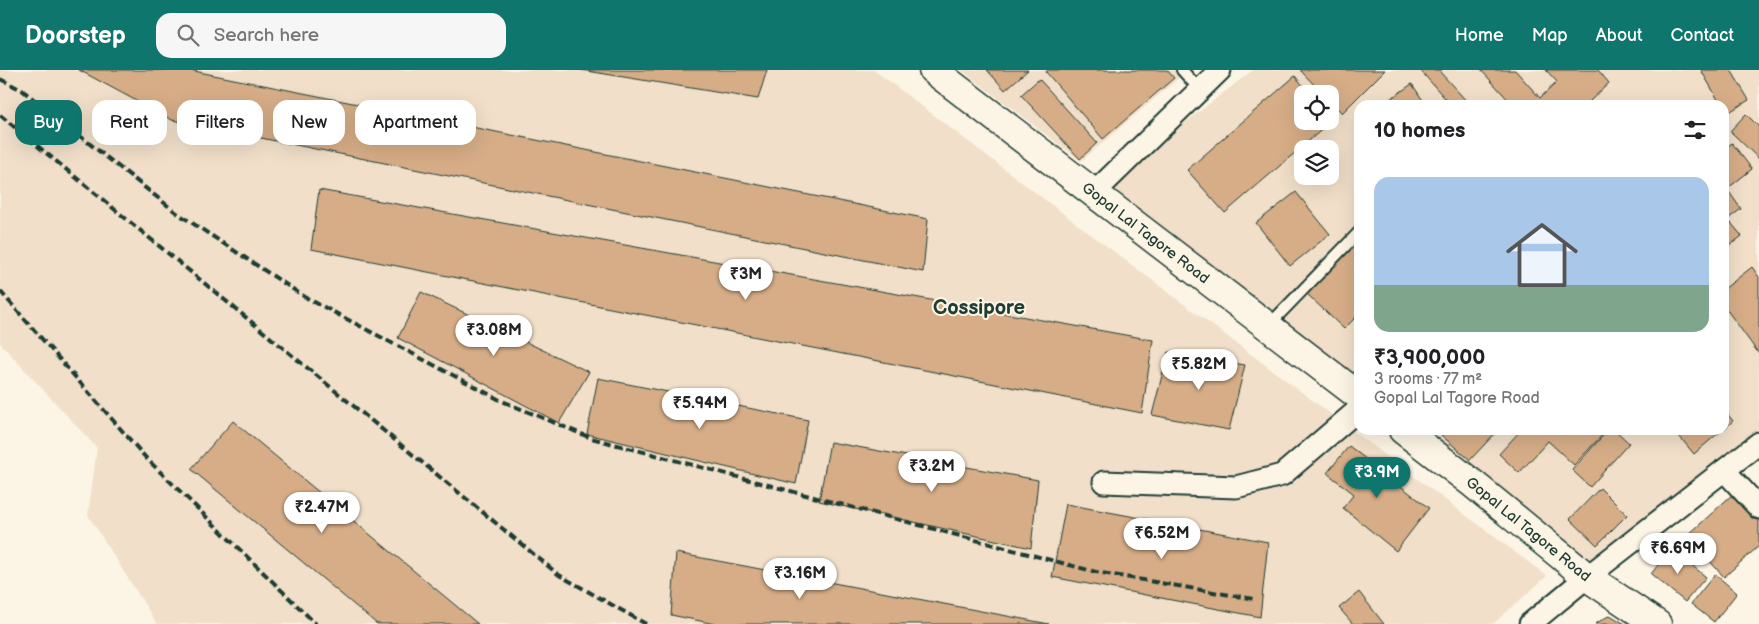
<!DOCTYPE html>
<meta charset="utf-8">
<style>
body{margin:0;font-family:"Balsamiq Sans",sans-serif;background:#f6f6f6;color:#202124;height:100vh;display:flex;flex-direction:column;font-size:19px;white-space:nowrap}
*{box-sizing:border-box;margin:0}
p{font-size:16px;color:#757577}
.icon{flex:none;width:28px;height:28px;fill:none;stroke:currentColor;stroke-width:2;stroke-linecap:round;stroke-linejoin:round}
.map{position:relative;flex:1;overflow:hidden}
.details{position:absolute;left:1354px;top:30px;width:375px;height:335px;display:flex;flex-direction:column;background:#fff;border-radius:15px;box-shadow:0 5px 20px #0002}
.details>*{flex:none}
.guide{position:absolute;left:15px;top:30px;width:475px;height:45px;display:flex;gap:10px}
.fabs{position:absolute;left:1294px;top:15px;display:grid;gap:10px}
.fabs a{display:grid;place-items:center;width:45px;height:45px;border-radius:10px;background:#fff;box-shadow:0 5px 20px #0002;font-size:25px}
.price{position:absolute;translate:-50% -42px;padding:0 11px;border-radius:18px;background:#fff;color:#222;font-size:16px;line-height:32px;filter:drop-shadow(0 1px 2px #0008)}
.price::after{content:'';position:absolute;left:50%;top:30px;width:15px;height:11px;margin-left:-8px;background:inherit;clip-path:polygon(0 0,100% 0,50% 100%)}
.price.selected{background:#0f766e;color:#fff}
ul{padding:0;list-style:none}
li{display:grid;align-content:center;gap:10px;height:265px;padding:0 20px}
li span{display:grid;place-items:center;height:155px;border-radius:15px;color:#555}
li>.icon{margin-inline-start:auto}
span .icon{width:90px;height:90px;fill:#fffc;stroke-width:1}
li b{font-size:21px}
h2{display:flex;justify-content:space-between;align-items:center;height:60px;padding:0 20px;font-size:21px}
.chip{padding:0 18px;border-radius:15px;background:#fff;box-shadow:0 5px 20px #0002;font-size:18px;line-height:45px}
.chip.selected{background:#0f766e;color:#fff}
header{display:flex;align-items:center;gap:30px;box-sizing:border-box;height:70px;padding:0 25px;background:#0f766e;color:#fff}
header strong{font-size:24px}
nav{display:flex;gap:28px;margin-inline-start:auto;font-size:18px}
.search{width:350px;height:45px;background:#f6f6f6;display:flex;align-items:center;gap:12px;box-sizing:border-box;padding:0 18px;border-radius:15px;color:#757577;font-size:19px}
.map>svg:first-child{display:block}
</style>
<header>
<strong>Doorstep</strong>
<div class="search"><svg class="icon" aria-label="search" viewBox="0 0 24 24"><circle cx="10" cy="10" r="6"/><path d="M15 15l6 6"/></svg>Search here</div>
<nav><a>Home</a><a>Map</a><a>About</a><a>Contact</a></nav>
</header>
<div class="map">
<svg width="1759" height="554" viewBox="0 0 1759 554">
<rect width="100%" height="100%" fill="#fcf5e5"/>
<filter id="ink" filterUnits="userSpaceOnUse"><feTurbulence type="fractalNoise" baseFrequency=".02" numOctaves="2"/><feDisplacementMap in="SourceGraphic" scale="10" xChannelSelector="R" yChannelSelector="G"/><feConvolveMatrix kernelMatrix="1 2 1 2 8 2 1 2 1" color-interpolation-filters="sRGB"/></filter>
<g filter="url(#ink)">
<path fill="#f1dfc9" fill-rule="evenodd" d="M0,0H874L1077,154L1547,506L1493,554H157L88,445L97,378L0,273Z
M961,0H1188L1081,91Z
M1253,0H1759V361L1583,496L1405,360H1724V35H1359V325L1094,123ZM1302,24H1330V51H1302ZM1302,79H1330V106H1302Z"/>
<path fill="#d6ad87" stroke="#1f3d34" d="M79,0H189L928,149L923,202L172,50Z
M581,0H767L758,29Z
M987,0H1028L1005,20Z
M1048,0H1167L1174,8L1103,69L1046,2Z
M1300,0H1385L1342,43L1330,31V24H1323Z
M1420,0H1442L1440,2L1470,35H1451Z
M1481,0H1515L1540,28L1557,12L1546,0H1598L1609,13L1590,31L1593,35H1513Z
M1701,0H1731L1749,30L1726,44L1724,40V35H1721Z
M1295,6L1310,24H1302V51H1330V46L1333,50L1225,143L1187,100Z
M1039,9L1097,73L1080,89L1021,25Z
M1412,14L1426,35H1381Z
M1746,44L1759,57V89L1730,61Z
M1732,73L1752,99L1727,119L1741,139L1724,152V79Z
M319,120L1153,270L1142,343L311,179Z
M1296,122L1330,164L1290,196L1256,153Z
M1731,153L1742,166L1724,180V158Z
M1359,169V244L1344,259L1306,223Z
M1752,197L1759,207V284L1724,236V219Z
M421,222L589,302L559,353L398,268Z
M1168,282L1245,295L1229,360L1152,345Z
M598,308L808,350L796,414L587,364Z
M1724,340L1733,351L1724,359Z
M233,351L478,554H377L191,399Z
M1445,360H1498L1470,390L1441,365Z
M1521,360H1603L1605,362L1574,395L1548,371L1519,403L1499,384Z
M1608,360H1615L1629,373L1590,417L1572,400Z
M1674,360H1722L1694,384Z
M830,372L1038,410L1031,478L819,431Z
M1349,376L1429,438L1396,481L1343,438L1354,424L1327,403Z
M1600,418L1627,445L1597,475L1570,449Z
M1735,422L1759,448V476L1724,507L1687,466Z
M1066,434L1268,472L1260,547L1052,507Z
M1671,478L1706,507L1685,532L1651,504Z
M676,483L1049,554H715L671,545Z
M1715,504L1737,523L1714,552L1691,534Z
M1359,522L1384,554H1353L1339,538Z
M1610,545L1625,554H1595Z"/>
<g fill="none" stroke-linecap="round" stroke-linejoin="round">
<g stroke="#1f3d34" stroke-width="14">
<path id="lane" d="M1182,0L1199,19
M1269,255L1359,162"/>
</g>
<g stroke="#1f3d34" stroke-width="25">
<path id="street" d="M1094,123L1220,0
M1724,400L1759,438
M1104,412L1236,417L1282,405L1359,339
M1530,554L1587,507L1759,373"/>
</g>
<g stroke="#1f3d34" stroke-width="31">
<g id="secondary">
<path id="s1" d="M933,0L1359,326"/>
<path id="s2" d="M1403,360L1472,413L1587,507L1657,554"/>
</g>
</g>
<use href="#lane" stroke="#fcf5e5" stroke-width="10"/>
<use href="#street" stroke="#fcf5e5" stroke-width="21"/>
<use href="#secondary" stroke="#fcf5e5" stroke-width="28"/>
<path stroke="#1f3d34" stroke-width="4" stroke-dasharray="8 4" stroke-linecap="butt" d="M0,9L22,20L177,143L305,227L502,331L591,368L1096,502L1254,529
M0,45L559,505L646,554
M0,221L146,388L316,554"/>
</g>
</g>
<g text-anchor="middle" dominant-baseline="central" stroke-width="4" stroke-linejoin="round" paint-order="stroke">
<g font-size="15" fill="#1f3d34" stroke="#fcf5e5">
<text stroke="none"><textPath href="#s1" startOffset="268">Gopal Lal Tagore Road</textPath></text>
<text stroke="none"><textPath href="#s2" startOffset="160">Gopal Lal Tagore Road</textPath></text>
</g>
<g font-size="20" font-weight="bold" fill="#1f3d34" stroke="#fcf5e5">
<text x="979" y="238">Cossipore</text>
</g>
</g>
</svg>
<div class="fabs">
<a><svg class="icon" aria-label="locate" viewBox="0 0 24 24"><circle cx="12" cy="12" r="6"/><path d="M12 2v4M12 18v4M2 12h4M18 12h4"/></svg></a>
<a><svg class="icon" aria-label="layers" viewBox="0 0 24 24"><path d="M12 4l9 5-9 5-9-5zM3 14l9 5 9-5"/></svg></a>
</div>
<b class="price" style="left:746px;top:231px">₹3M</b>
<b class="price" style="left:494px;top:287px">₹3.08M</b>
<b class="price" style="left:1199px;top:321px">₹5.82M</b>
<b class="price" style="left:700px;top:360px">₹5.94M</b>
<b class="price" style="left:932px;top:423px">₹3.2M</b>
<b class="price selected" style="left:1377px;top:429px">₹3.9M</b>
<b class="price" style="left:322px;top:464px">₹2.47M</b>
<b class="price" style="left:1162px;top:490px">₹6.52M</b>
<b class="price" style="left:1678px;top:505px">₹6.69M</b>
<b class="price" style="left:800px;top:530px">₹3.16M</b>
<div class="guide">
<a class="chip selected">Buy</a>
<a class="chip">Rent</a>
<a class="chip">Filters</a>
<a class="chip">New</a>
<a class="chip">Apartment</a>
</div>
<section class="details">
<h2>10 homes<svg class="icon" aria-label="filters" viewBox="0 0 24 24"><path d="M4 7h16M4 17h16"/><circle cx="9" cy="7" r="2"/><circle cx="15" cy="17" r="2"/></svg></h2>
<ul>
<li><span style="background:linear-gradient(#a9c7e8 70%,#7fa58c 0)"><svg class="icon" aria-label="home" viewBox="0 0 24 24"><path d="M3 11l9-7 9 7M6 9v11h12V9"/></svg></span><div><b>₹3,900,000</b><p>3 rooms · 77 m²</p><p>Gopal Lal Tagore Road</p></div></li>
</ul>
</section>
</div>
